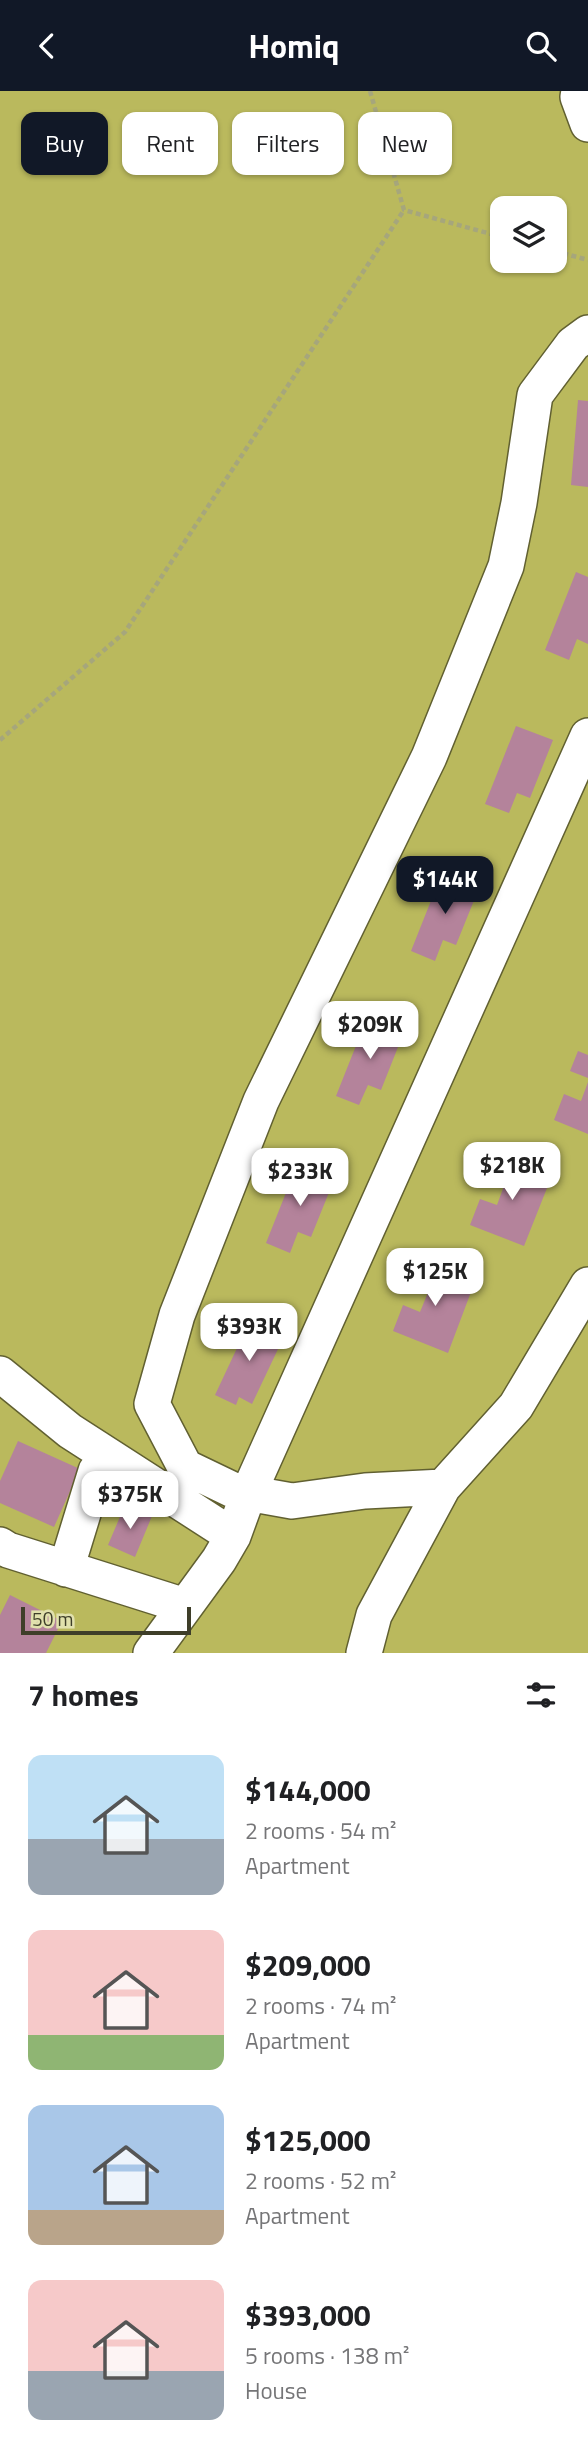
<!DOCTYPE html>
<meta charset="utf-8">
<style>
body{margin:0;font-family:"Titillium Web",sans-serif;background:#f6f6f6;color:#202124;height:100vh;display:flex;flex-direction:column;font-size:26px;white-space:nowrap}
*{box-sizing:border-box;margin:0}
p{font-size:23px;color:#757577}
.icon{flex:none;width:38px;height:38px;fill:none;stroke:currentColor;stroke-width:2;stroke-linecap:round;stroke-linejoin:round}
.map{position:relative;height:1562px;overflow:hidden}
.drawer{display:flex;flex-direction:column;background:#fff;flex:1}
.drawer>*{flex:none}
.hud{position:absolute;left:21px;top:21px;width:546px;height:63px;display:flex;gap:14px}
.controls{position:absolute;left:490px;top:105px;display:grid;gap:14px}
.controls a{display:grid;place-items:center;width:77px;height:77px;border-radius:14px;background:#fff;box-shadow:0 2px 5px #0004;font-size:35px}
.scale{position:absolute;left:21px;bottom:18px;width:170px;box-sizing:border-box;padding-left:7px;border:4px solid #3e3e29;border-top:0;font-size:19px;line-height:24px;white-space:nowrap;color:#3e3e29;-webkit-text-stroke:5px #e1e1ad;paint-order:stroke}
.price{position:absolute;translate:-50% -60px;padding:0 16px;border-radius:14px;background:#fff;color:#222;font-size:23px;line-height:46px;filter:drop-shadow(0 2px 4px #0008)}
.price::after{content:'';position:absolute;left:50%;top:42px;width:21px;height:16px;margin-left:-10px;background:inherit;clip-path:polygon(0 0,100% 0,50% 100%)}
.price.selected{background:#111827;color:#fff}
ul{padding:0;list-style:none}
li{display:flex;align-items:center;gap:21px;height:175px;padding:0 28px}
li span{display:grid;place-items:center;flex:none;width:196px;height:140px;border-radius:14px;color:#555}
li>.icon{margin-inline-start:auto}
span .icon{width:84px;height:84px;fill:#fffc;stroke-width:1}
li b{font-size:30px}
h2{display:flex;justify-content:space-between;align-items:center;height:84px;padding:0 28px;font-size:30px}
.chip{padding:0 24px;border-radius:14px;background:#fff;box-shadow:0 2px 5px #0004;font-size:24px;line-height:63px}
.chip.selected{background:#111827;color:#fff}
header{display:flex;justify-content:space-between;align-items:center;height:91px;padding:0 28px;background:#111827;color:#fff;font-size:32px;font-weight:700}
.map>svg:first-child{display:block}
</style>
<header><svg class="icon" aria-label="back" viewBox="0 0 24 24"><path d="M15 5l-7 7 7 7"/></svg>Homiq<svg class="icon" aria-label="search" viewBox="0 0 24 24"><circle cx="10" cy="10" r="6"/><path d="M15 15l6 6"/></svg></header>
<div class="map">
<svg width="588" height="1562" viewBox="0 0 588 1562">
<rect width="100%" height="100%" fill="#d4d4a1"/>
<path fill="#bab95d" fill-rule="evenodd" d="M0,0H588V1562H0ZM502,117H555V170H502Z"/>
<path fill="#b4839b" d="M578,309L588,310V396L571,394Z
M576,481L588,486V553L577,548L569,569L545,559Z
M516,635L553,649L530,707L517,702L509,722L485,713Z
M442,782L479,797L456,854L443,849L435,870L411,860Z
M367,927L404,941L381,999L368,994L359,1014L336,1005Z
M578,960L588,964V987L570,980Z
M588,991V1043L554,1029L564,1003L581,1010Z
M494,1064L551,1087L524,1155L470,1134L480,1108L497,1114L505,1092L486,1084Z
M297,1074L334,1089L311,1146L298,1141L290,1162L266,1152Z
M417,1171L474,1193L448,1262L393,1240L403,1214L420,1221L429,1199L409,1191Z
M253,1223L274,1232L266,1250L279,1256L252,1313L239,1306L236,1314L215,1304Z
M18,1350L80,1378L54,1436L0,1412V1390Z
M125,1414L152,1425L135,1466L108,1454Z
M10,1504L62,1530L46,1562H0V1524Z"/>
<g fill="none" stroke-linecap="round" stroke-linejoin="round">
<g stroke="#616031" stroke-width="38">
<path id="minor" d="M579,0L578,6L588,33
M588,242L573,253L535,304L519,412L506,475L429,666L261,1010L177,1224L152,1313L185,1376L235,1400L292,1410L365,1400L443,1396L516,1315L588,1194
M0,1283L70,1340L233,1445
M0,1454L8,1459L185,1515
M66,1478L96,1380
M151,1562L219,1469L233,1445L249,1401L588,645
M364,1562L374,1524L443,1396"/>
</g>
<path stroke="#a6a67c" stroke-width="4.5" stroke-dasharray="5 3.5" stroke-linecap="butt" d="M370,0L404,119L502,146
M555,160L588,169
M0,649L125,541L404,119"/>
<use href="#minor" stroke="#fff" stroke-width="35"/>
</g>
</svg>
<div class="controls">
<a><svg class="icon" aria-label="layers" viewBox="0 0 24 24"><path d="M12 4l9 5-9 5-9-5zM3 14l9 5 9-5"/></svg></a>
</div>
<div class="scale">50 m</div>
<b class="price selected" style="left:445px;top:825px">$144K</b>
<b class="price" style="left:370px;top:970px">$209K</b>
<b class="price" style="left:512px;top:1111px">$218K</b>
<b class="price" style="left:300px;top:1117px">$233K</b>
<b class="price" style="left:435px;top:1217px">$125K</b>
<b class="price" style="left:249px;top:1272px">$393K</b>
<b class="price" style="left:130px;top:1440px">$375K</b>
<div class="hud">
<a class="chip selected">Buy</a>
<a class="chip">Rent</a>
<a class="chip">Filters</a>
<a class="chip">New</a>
</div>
</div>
<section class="drawer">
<h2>7 homes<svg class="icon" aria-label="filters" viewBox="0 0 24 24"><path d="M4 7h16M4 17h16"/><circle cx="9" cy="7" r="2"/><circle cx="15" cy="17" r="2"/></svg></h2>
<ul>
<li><span style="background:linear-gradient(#bfe0f5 60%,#9aa5b1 0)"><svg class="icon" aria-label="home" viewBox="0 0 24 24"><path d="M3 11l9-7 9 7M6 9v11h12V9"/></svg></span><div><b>$144,000</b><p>2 rooms · 54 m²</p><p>Apartment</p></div></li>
<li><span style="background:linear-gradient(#f6c9c9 75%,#8fb573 0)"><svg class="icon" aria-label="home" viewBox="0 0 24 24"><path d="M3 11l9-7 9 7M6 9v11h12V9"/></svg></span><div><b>$209,000</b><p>2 rooms · 74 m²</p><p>Apartment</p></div></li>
<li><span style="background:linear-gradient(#a9c7e8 75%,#b9a48a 0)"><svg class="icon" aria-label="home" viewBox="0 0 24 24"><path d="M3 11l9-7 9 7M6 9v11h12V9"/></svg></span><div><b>$125,000</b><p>2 rooms · 52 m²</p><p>Apartment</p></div></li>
<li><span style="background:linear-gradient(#f6c9c9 65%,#9aa5b1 0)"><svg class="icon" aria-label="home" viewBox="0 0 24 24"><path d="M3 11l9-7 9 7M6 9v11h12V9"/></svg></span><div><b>$393,000</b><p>5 rooms · 138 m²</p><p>House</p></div></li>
</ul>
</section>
